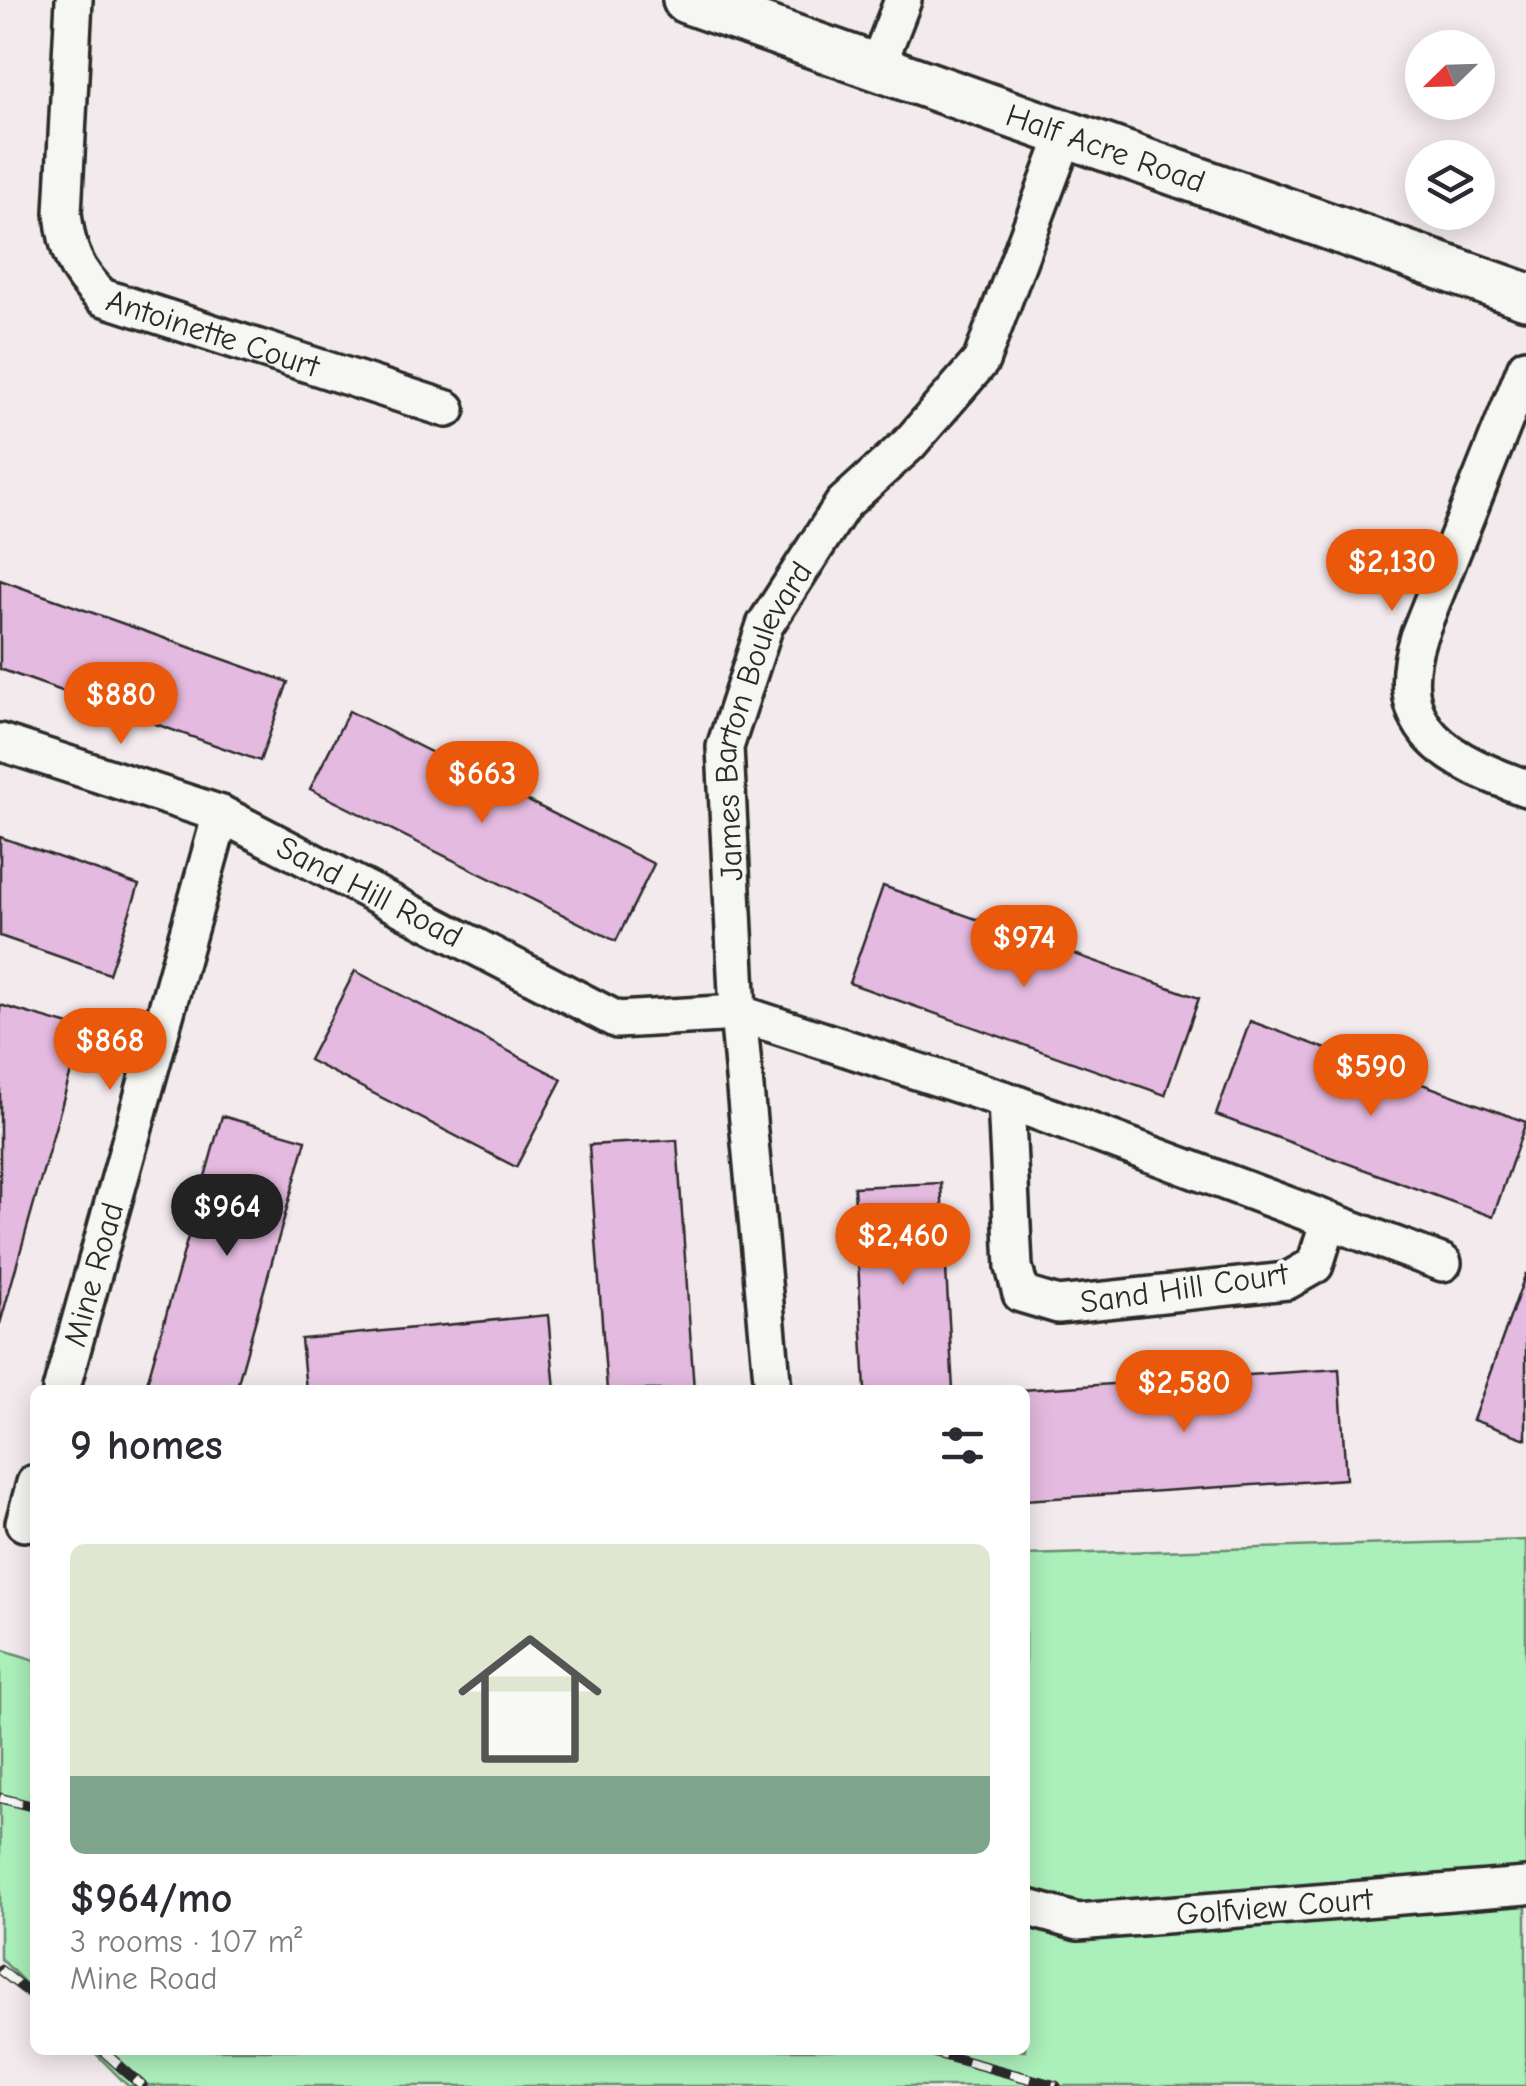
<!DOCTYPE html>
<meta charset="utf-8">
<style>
body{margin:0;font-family:"Comic Neue",sans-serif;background:#f7f7f7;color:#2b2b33;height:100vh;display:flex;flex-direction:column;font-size:38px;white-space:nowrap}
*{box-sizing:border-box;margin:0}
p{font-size:32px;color:#7c7c81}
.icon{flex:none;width:55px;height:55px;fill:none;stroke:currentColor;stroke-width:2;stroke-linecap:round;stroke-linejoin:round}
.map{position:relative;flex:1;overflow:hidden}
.drawer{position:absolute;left:30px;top:1385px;width:1000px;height:670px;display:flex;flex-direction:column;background:#fff;border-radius:15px;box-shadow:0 5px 25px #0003}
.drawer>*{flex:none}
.needle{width:65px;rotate:247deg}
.fabs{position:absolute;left:1405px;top:30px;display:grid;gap:20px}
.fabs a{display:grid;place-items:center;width:90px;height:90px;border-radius:50%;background:#fff;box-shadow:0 5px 25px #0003;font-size:50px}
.price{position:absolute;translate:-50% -85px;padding:0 22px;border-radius:35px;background:#ea580c;color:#fff;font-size:32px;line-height:65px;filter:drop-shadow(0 2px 5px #0008)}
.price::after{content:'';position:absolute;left:50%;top:60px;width:30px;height:22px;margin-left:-15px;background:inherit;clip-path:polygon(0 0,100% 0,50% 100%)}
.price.on{background:#222;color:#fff}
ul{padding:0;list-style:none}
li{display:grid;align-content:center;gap:20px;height:530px;padding:0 40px}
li+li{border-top:2px solid #e1e1e2}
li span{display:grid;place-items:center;height:310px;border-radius:15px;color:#555}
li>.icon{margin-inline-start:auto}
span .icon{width:180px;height:180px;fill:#fffc;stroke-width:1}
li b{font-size:42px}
h2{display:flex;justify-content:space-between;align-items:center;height:120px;padding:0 40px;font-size:42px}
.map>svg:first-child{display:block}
</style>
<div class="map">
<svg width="1526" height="2086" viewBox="0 0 1526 2086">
<rect width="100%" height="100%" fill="#f3eaee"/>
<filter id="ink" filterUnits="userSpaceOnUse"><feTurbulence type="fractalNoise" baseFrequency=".01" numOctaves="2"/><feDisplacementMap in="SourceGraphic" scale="20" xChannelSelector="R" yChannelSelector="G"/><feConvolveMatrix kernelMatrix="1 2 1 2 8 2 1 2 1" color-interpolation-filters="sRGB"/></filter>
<g filter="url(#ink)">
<path fill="#abefba" stroke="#6b8d72" stroke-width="2.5" d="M1526,1540V2086H128L92,2050H1025V1555Z
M0,1649L35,1660V1993L0,1958Z"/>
<path fill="#e5bae0" stroke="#2b2b2b" stroke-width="2.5" d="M0,580L288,682L260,761L0,669Z
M349,711L654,864L616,941L310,789Z
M0,837L139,885L109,974L0,936Z
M883,886L1199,998L1165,1095L849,983Z
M355,971L562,1079L516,1167L309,1060Z
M0,1005L83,1029L0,1324Z
M1250,1021L1526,1122L1493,1217L1216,1115Z
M222,1116L306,1140L236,1390H145Z
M677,1140L694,1390H607L589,1145Z
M941,1183L953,1390H865L854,1187Z
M1526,1273V1439L1473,1420Z
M548,1315L555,1390H306L301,1339Z
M1339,1369L1346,1479L1025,1500V1390H1021Z"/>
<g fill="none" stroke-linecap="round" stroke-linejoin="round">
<g stroke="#2b2b2b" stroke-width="42">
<g id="minor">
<path id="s1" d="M74,0L63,213C67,250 75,271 102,297L447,409"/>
<path d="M877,67L903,0"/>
<path d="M1526,367L1418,637C1388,732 1451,761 1526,788"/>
<path id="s2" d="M0,742L221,814L617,1020L738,1013L1006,1100L1443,1263"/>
<path d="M1006,1100L1014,1267L1021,1294L1058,1305L1287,1281L1315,1265L1329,1220"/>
<path id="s3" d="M61,1390L221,814"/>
<path id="s4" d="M773,1390L738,1013L725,747L765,625L843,504L909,444L981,361L1065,136"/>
<path d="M24,1523L35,1483"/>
<path id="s5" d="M1025,1907L1078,1922L1526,1886"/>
</g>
</g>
<g stroke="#2b2b2b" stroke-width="52">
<g id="tertiary">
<path id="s6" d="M686,0L1526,296"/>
</g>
</g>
<use href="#minor" stroke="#f6f6f2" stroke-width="35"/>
<use href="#tertiary" stroke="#f6f6f2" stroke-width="45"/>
<g stroke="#2b2b2b" stroke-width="11">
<path id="rail" d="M0,1798L35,1807
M0,1970L35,1997
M102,2050L142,2086
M925,2050L1056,2086"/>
</g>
<use href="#rail" stroke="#f6f6f2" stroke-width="8" stroke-dasharray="22" stroke-linecap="butt"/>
</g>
</g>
<g text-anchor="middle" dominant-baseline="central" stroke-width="8" stroke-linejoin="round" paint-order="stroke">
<g font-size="32" fill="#2b2b2b" stroke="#f6f6f2">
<text stroke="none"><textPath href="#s6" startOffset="445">Half Acre Road</textPath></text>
<text stroke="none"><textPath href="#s1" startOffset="425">Antoinette Court</textPath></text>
<text stroke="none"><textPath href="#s4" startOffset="678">James Barton Boulevard</textPath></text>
<text stroke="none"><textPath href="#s2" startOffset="400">Sand Hill Road</textPath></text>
<text stroke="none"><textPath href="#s3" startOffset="120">Mine Road</textPath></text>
<text transform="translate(1184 1288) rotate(-8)">Sand Hill Court</text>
<text stroke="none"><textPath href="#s5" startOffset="252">Golfview Court</textPath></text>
</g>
</g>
</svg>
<div class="fabs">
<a><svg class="needle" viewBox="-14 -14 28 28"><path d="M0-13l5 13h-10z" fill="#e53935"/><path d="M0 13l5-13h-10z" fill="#7c7c81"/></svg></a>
<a><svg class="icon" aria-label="layers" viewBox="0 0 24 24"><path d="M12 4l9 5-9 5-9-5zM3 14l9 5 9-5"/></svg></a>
</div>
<b class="price" style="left:1392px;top:614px">$2,130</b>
<b class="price" style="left:121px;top:747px">$880</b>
<b class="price" style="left:482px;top:826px">$663</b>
<b class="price" style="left:1024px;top:990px">$974</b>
<b class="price" style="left:110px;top:1093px">$868</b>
<b class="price" style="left:1371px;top:1119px">$590</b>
<b class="price on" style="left:227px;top:1259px">$964</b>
<b class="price" style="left:903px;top:1288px">$2,460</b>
<b class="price" style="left:1184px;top:1435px">$2,580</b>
<section class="drawer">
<h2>9 homes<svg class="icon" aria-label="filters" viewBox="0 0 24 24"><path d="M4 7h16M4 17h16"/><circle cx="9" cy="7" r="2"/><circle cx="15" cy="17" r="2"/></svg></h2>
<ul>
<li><span style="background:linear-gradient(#dfe7d0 75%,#7fa58c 0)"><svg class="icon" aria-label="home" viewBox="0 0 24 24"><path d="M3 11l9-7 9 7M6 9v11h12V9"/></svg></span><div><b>$964/mo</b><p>3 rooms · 107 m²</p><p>Mine Road</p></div></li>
</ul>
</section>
</div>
